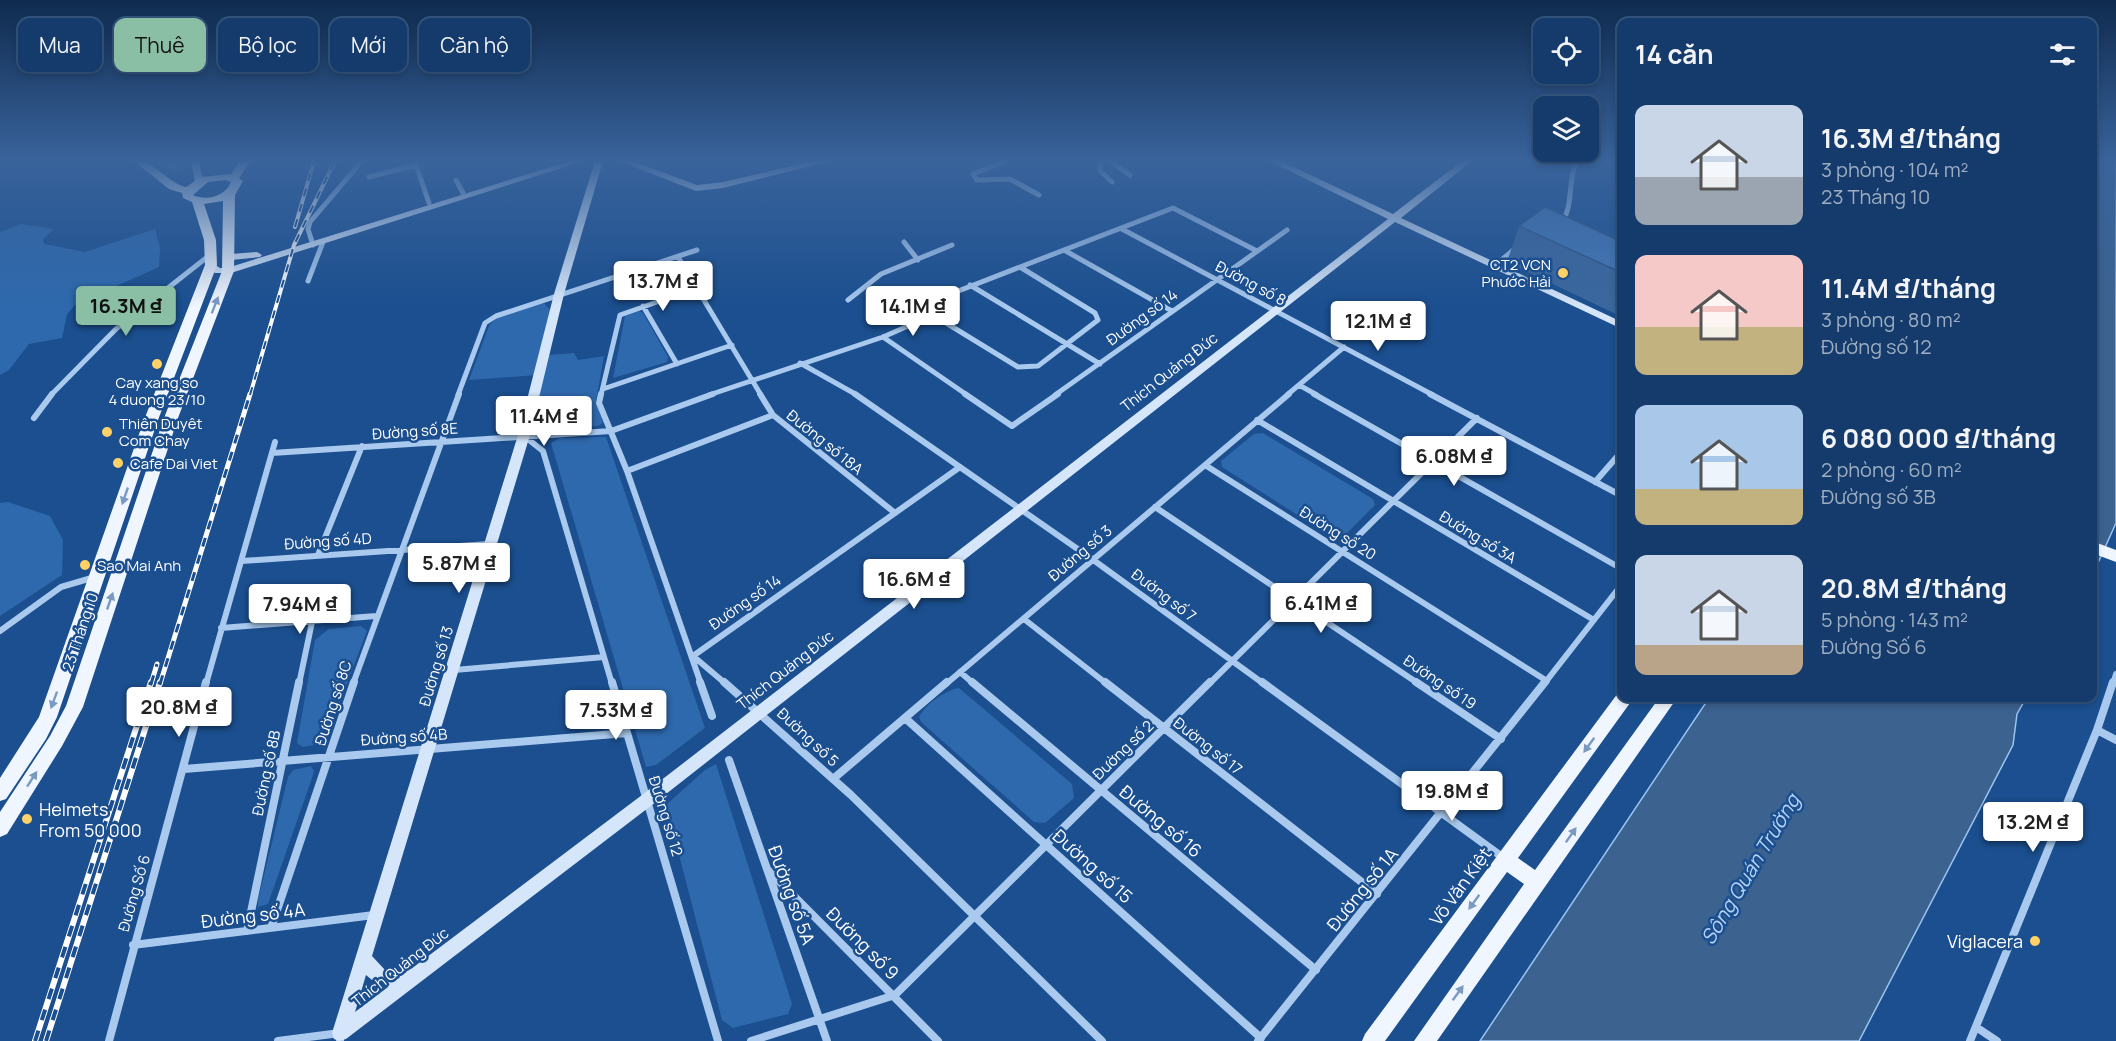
<!DOCTYPE html>
<html lang="vi">
<meta charset="utf-8">
<style>
body{margin:0;font-family:Manrope,sans-serif;background:#1d4271;color:#f1f3f6;height:100vh;display:flex;flex-direction:column;font-size:22px;white-space:nowrap}
*{box-sizing:border-box;margin:0}
p{font-size:20px;color:#9dadc1}
.icon{flex:none;width:33px;height:33px;fill:none;stroke:currentColor;stroke-width:2;stroke-linecap:round;stroke-linejoin:round}
.map{position:relative;flex:1;overflow:hidden}
.sheet{position:absolute;left:1617px;top:18px;width:480px;height:684px;display:flex;flex-direction:column;background:#143b6b;border-radius:12px;box-shadow:0 3px 9px #0003,0 0 0 2px #33557e}
.sheet>*{flex:none}
.top-card{position:absolute;left:18px;top:18px;width:570px;height:54px;display:flex;gap:12px}
.fabs{position:absolute;left:1533px;top:18px;display:grid;gap:12px}
.fabs a{display:grid;place-items:center;width:66px;height:66px;border-radius:12px;background:#143b6b;box-shadow:0 3px 9px #0003,0 0 0 2px #33557e;font-size:30px}
.price{position:absolute;translate:-50% -51px;padding:0 14px;border-radius:6px;background:#fff;color:#222;font-size:20px;line-height:39px;filter:drop-shadow(0 2px 3px #0008)}
.price::after{content:'';position:absolute;left:50%;top:36px;width:18px;height:14px;margin-left:-9px;background:inherit;clip-path:polygon(0 0,100% 0,50% 100%)}
.price.active{background:#8abfa5;color:#111}
ul{padding:0;list-style:none}
li{display:flex;align-items:center;gap:18px;height:150px;padding:0 18px}
li span{display:grid;place-items:center;flex:none;width:168px;height:120px;border-radius:12px;color:#555}
li>.icon{margin-inline-start:auto}
span .icon{width:72px;height:72px;fill:#fffc;stroke-width:1}
li b{font-size:26px}
h2{display:flex;justify-content:space-between;align-items:center;height:72px;padding:0 18px;font-size:26px}
.pill{padding:0 21px;border-radius:12px;background:#143b6b;box-shadow:0 3px 9px #0003,0 0 0 2px #33557e;font-size:21px;line-height:54px}
.pill.active{background:#8abfa5;color:#111}
.map>svg:first-child{display:block}
</style>
<div class="map">
<svg width="2116" height="1041" viewBox="0 0 2116 1041">
<rect width="100%" height="100%" fill="#1b4f8f"/>
<path fill="#2e69ad" d="M21,224L54,229L43,239L44,244L85,252L155,229L160,248L159,267L76,304L67,314L62,338L29,344L9,370L0,375V232Z
M544,303L551,311L537,375L469,380L489,326L496,318Z
M639,311L643,313L668,357L667,362L613,378L625,316Z
M574,353L578,360L604,356L596,401L603,423L598,426L529,430L549,355Z
M1263,433L1373,499L1375,505L1343,537H1332L1222,467L1221,461L1254,434Z
M606,437L705,728L656,765L646,767L551,443L560,438Z
M8,502L50,516L63,540L62,575L0,616V503Z
M361,626L367,631L326,738L319,744L303,747L297,743L315,640L329,629Z
M959,688L1072,784L1074,798L1045,823L1034,822L921,722L919,717C925,705 945,690 959,688Z
M716,764L792,1004L788,1014L733,1028L722,1020L666,805L705,770Z
M311,766L314,771L312,778L268,904L258,907V900L288,777L293,770Z"/>
<path fill="#3c6290" stroke="#9cc4f0" stroke-width="1.5" d="M2093,161H2116V523L2093,574Z
M1709,698H2026L2017,714L2013,745L1859,1041H1480Z"/>
<g fill="none" stroke-linecap="round" stroke-linejoin="round">
<path stroke="#a9c9ee" stroke-width="5" d="M1006,161L973,174L977,180L1010,179L1039,195
M1101,161L1100,171L1112,182
M1110,161L1130,175
M415,162L429,203
M369,177L416,165
M456,180L463,193
M1562,223C1574,204 1567,181 1577,161
M1122,229L1433,395
M904,242L918,260
M313,245L308,229L310,222L362,161
M1064,250L1172,311
M678,257L761,395
M1494,266L1516,248
M1020,267L1095,313L1098,320L1038,366L1018,367L933,315L927,306L930,302Z
M1020,267L1173,208L1257,251
M308,281L323,242
M970,285L1100,364
M848,300L881,274L952,245
M643,306L677,364
M883,337L967,395
M800,363L857,395
M1299,385L1317,395
M603,389L732,345
M51,395L116,329L211,254
M458,395L485,323L496,316L697,250
M601,395L620,315L697,288
M709,395L883,337L933,315
M1055,395L1287,230
M1287,395L1344,347"/>
<path stroke="#a9c9ee" stroke-width="6" d="M601,394L599,403L627,471L701,684
M760,394L773,415L895,513
M855,394L1092,559L1264,684
M965,394L1012,426L1058,394
M1314,394L1622,569
M1430,394L1622,496
M34,418L52,394
M1257,420L1594,620
M524,436L543,451L612,684
M272,453L611,431L713,394
M1205,465L1547,681
M627,471L773,415
M1595,482L1622,451
M1155,507L1419,684
M318,555L362,446
M242,561L489,544
M1024,619L1107,684
M221,628L376,616
M0,631L61,587L95,577
M693,656L726,684
M693,656L960,467
M454,670L604,657
M960,672L974,684
M206,684L275,442
M299,684L312,622
M353,684L459,394
M946,684L1289,394
M1209,684L1477,418
M1544,684L1622,584
M2113,684L2116,674"/>
<path stroke="#a9c9ee" stroke-width="8" d="M612,682L718,1041
M700,682L712,716
M724,682L851,795L1102,1041
M972,682L1316,970
M1105,682L1377,894
M1262,682L1505,859
M1416,682L1501,739
M905,718L1261,1038
M2097,730L2116,740
M729,760L827,1041
M184,769L627,733
M833,779L947,682
M769,871L938,1041
M271,928L354,682
M247,931L299,682
M133,945L374,915
M1976,1027L1997,1041
M109,1041L206,682
M278,1041L340,1033V1041
M751,1041L895,995L1210,682
M1258,1041L1545,682
M1970,1041L2097,730L2113,682"/>
<path fill="#d6e6fa" fill-rule="evenodd" d="M191,161H199L203,182L202,184L199,185L195,182Z
M570,161H584L231,273H215L206,265L211,262L220,268H227Z
M595,161H603L564,294L530,435L372,956L385,970L411,969L642,795L1388,219L1269,161H1281L1393,214L1462,161H1472L1401,218L1622,322V329L1395,222L652,805L346,1039L339,1041L334,1039L332,1033L518,435L554,294ZM366,975L372,980L388,987L355,1012Z
M619,161H632L697,185L723,182L813,161H830L723,188L696,191Z
M257,252L262,255L260,257L231,260L226,257L231,254Z"/>
<path fill="#f0f6ff" fill-rule="evenodd" d="M134,161C156,161 166,182 186,187L201,177L231,174L240,161H251L239,178L243,181L235,195L234,271L178,418L83,707L62,746L7,834L0,837V812L50,736L66,706L164,418L222,271L223,201L204,204L216,240L217,265L158,420L57,717L46,739L6,799L0,801V778L39,717L144,420L205,265L204,240L192,202L183,198L182,193L169,189ZM225,180L231,182C225,197 206,201 193,195L208,182Z
M2092,541L2116,550V562L2092,553Z
M1622,692V698H1632L1630,703L1518,858L1535,870L1659,698H1677L1437,1041H1414L1524,884L1507,872L1385,1041H1362L1365,1034L1618,693Z"/>
<g stroke="#fff" stroke-width="4">
<path id="rail-far2" d="M295,227L314,161
M250,395L294,245L335,161"/>
</g>
<g stroke="#fff" stroke-width="5">
<path id="rail-far1" d="M151,684L157,664
M160,684L250,394"/>
</g>
<g stroke="#fff" stroke-width="6">
<path id="rail" d="M35,1041L151,682
M46,1041L160,682"/>
</g>
<use href="#rail-far2" stroke="#1b4f8f" stroke-width="2" stroke-dasharray="8" stroke-linecap="butt"/>
<use href="#rail-far1" stroke="#1b4f8f" stroke-width="3" stroke-dasharray="9" stroke-linecap="butt"/>
<use href="#rail" stroke="#1b4f8f" stroke-width="4" stroke-dasharray="11" stroke-linecap="butt"/>
</g>
<path fill="#3a679d" d="M158,161H185L186,173L176,176Z
M1519,226L1622,242V317L1507,262Z"/>
<path fill="#305480" d="M183,161H185L186,173L176,176L174,173Z"/>
<path fill="#4478b7" stroke="#305480" stroke-width="1.5" d="M159,161H183L184,170L174,173Z
M1545,207L1622,242V273L1519,226Z"/>
<defs><path id="oneway-solid" d="M-6-.8H1V-3.2L6.5 0L1 3.2V.8H-6Z" transform="scale(1.5)"/></defs>
<g fill="#7b9ac1">
<use href="#oneway-solid" transform="translate(215 305) rotate(-69)"/>
<use href="#oneway-solid" transform="translate(125 496) rotate(109)"/>
<use href="#oneway-solid" transform="translate(110 601) rotate(-71)"/>
<use href="#oneway-solid" transform="translate(54 700) rotate(110)"/>
<use href="#oneway-solid" transform="translate(1589 745) rotate(126)"/>
<use href="#oneway-solid" transform="translate(32 779) rotate(-57)"/>
<use href="#oneway-solid" transform="translate(1571 835) rotate(-55)"/>
<use href="#oneway-solid" transform="translate(1474 902) rotate(126)"/>
<use href="#oneway-solid" transform="translate(1458 993) rotate(-54)"/>
</g>
<linearGradient id="sky" x2="0" y2="1"><stop stop-color="#0f2b4f"/><stop offset="0.52" stop-color="#39639b"/><stop offset="1" stop-color="#39639b" stop-opacity="0"/></linearGradient>
<rect width="2116" height="307" fill="url(#sky)"/>
<g fill="#ffd166" stroke="#1b4f8f" stroke-width="2">
<circle cx="1563" cy="273" r="6"/>
<circle cx="157" cy="364" r="6"/>
<circle cx="107" cy="432" r="6"/>
<circle cx="118" cy="463" r="6"/>
<circle cx="85" cy="565" r="6"/>
<circle cx="27" cy="819" r="6"/>
<circle cx="2035" cy="941" r="6"/>
</g>
<g text-anchor="middle" dominant-baseline="central" stroke-width="5" stroke-linejoin="round" paint-order="stroke">
<g font-size="15" fill="#fff" stroke="#1b4f8f" text-anchor="start">
<text x="1551" y="264" text-anchor="end">CT2 VCN<tspan x="1551" dy="17">Phước Hải</tspan></text>
<text x="157" y="382" text-anchor="middle">Cay xang so<tspan x="157" dy="17">4 duong 23/10</tspan></text>
<text x="119" y="423">Thiên Duyêt<tspan x="119" dy="17">Com Chay</tspan></text>
<text x="130" y="463">Cafe Dai Viet</text>
<text x="97" y="565">Sao Mai Anh</text>
</g>
<g font-size="15" fill="#fff" stroke="#1b4f8f">
<text transform="translate(1251 283) rotate(28)">Đường số 8</text>
<text transform="translate(1142 317) rotate(-36)">Đường số 14</text>
<text transform="translate(1169 372) rotate(-38)">Thích Quảng Đức</text>
<text transform="translate(415 431) rotate(-4)">Đường số 8E</text>
<text transform="translate(825 442) rotate(39)">Đường số 18A</text>
<text transform="translate(1338 533) rotate(32)">Đường số 20</text>
<text transform="translate(1478 537) rotate(31)">Đường số 3A</text>
<text transform="translate(328 541) rotate(-4)">Đường số 4D</text>
<text transform="translate(1080 553) rotate(-40)">Đường số 3</text>
<text transform="translate(1164 595) rotate(37)">Đường số 7</text>
<text transform="translate(745 602) rotate(-35)">Đường số 14</text>
<text transform="translate(80 632) rotate(-71)">23 Tháng 10</text>
<text transform="translate(436 666) rotate(-73)">Đường số 13</text>
<text transform="translate(785 670) rotate(-38)">Thích Quảng Đức</text>
<text transform="translate(1440 682) rotate(34)">Đường số 19</text>
<text transform="translate(333 703) rotate(-72)">Đường số 8C</text>
<text transform="translate(404 737) rotate(-4)">Đường số 4B</text>
<text transform="translate(808 737) rotate(43)">Đường số 5</text>
<text transform="translate(1208 746) rotate(38)">Đường số 17</text>
<text transform="translate(1123 750) rotate(-44)">Đường số 2</text>
<text transform="translate(266 773) rotate(-78)">Đường số 8B</text>
<text transform="translate(666 816) rotate(73)">Đường số 12</text>
<text transform="translate(134 893) rotate(-74)">Đường Số 6</text>
<text transform="translate(400 967) rotate(-38)">Thích Quảng Đức</text>
</g>
<g font-size="18" fill="#fff" stroke="#1b4f8f" text-anchor="start">
<text x="39" y="809">Helmets<tspan x="39" dy="21">From 50 000</tspan></text>
<text x="2023" y="941" text-anchor="end">Viglacera</text>
</g>
<g font-size="18" fill="#fff" stroke="#1b4f8f">
<text transform="translate(1161 821) rotate(40)">Đường số 16</text>
<text transform="translate(1093 866) rotate(42)">Đường số 15</text>
<text transform="translate(1460 886) rotate(-54)">Võ Văn Kiệt</text>
<text transform="translate(1362 889) rotate(-51)">Đường số 1A</text>
<text transform="translate(792 895) rotate(70)">Đường số 5A</text>
<text transform="translate(253 915) rotate(-7)">Đường số 4A</text>
<text transform="translate(863 943) rotate(45)">Đường số 9</text>
</g>
<g font-size="20" font-style="italic" fill="#b5d3f5" stroke="#1b4f8f">
<text transform="translate(1750 869) rotate(-59)">Sông Quán Trường</text>
</g>
</g>
</svg>
<div class="fabs">
<a><svg class="icon" aria-label="locate" viewBox="0 0 24 24"><circle cx="12" cy="12" r="6"/><path d="M12 2v4M12 18v4M2 12h4M18 12h4"/></svg></a>
<a><svg class="icon" aria-label="layers" viewBox="0 0 24 24"><path d="M12 4l9 5-9 5-9-5zM3 14l9 5 9-5"/></svg></a>
</div>
<b class="price" style="left:663px;top:312px">13.7M ₫</b>
<b class="price active" style="left:126px;top:337px">16.3M ₫</b>
<b class="price" style="left:913px;top:337px">14.1M ₫</b>
<b class="price" style="left:1378px;top:352px">12.1M ₫</b>
<b class="price" style="left:544px;top:447px">11.4M ₫</b>
<b class="price" style="left:1454px;top:487px">6.08M ₫</b>
<b class="price" style="left:459px;top:594px">5.87M ₫</b>
<b class="price" style="left:914px;top:610px">16.6M ₫</b>
<b class="price" style="left:1321px;top:634px">6.41M ₫</b>
<b class="price" style="left:300px;top:635px">7.94M ₫</b>
<b class="price" style="left:179px;top:738px">20.8M ₫</b>
<b class="price" style="left:616px;top:741px">7.53M ₫</b>
<b class="price" style="left:1452px;top:822px">19.8M ₫</b>
<b class="price" style="left:2033px;top:853px">13.2M ₫</b>
<div class="top-card">
<a class="pill">Mua</a>
<a class="pill active">Thuê</a>
<a class="pill">Bộ lọc</a>
<a class="pill">Mới</a>
<a class="pill">Căn hộ</a>
</div>
<section class="sheet">
<h2>14 căn<svg class="icon" aria-label="filters" viewBox="0 0 24 24"><path d="M4 7h16M4 17h16"/><circle cx="9" cy="7" r="2"/><circle cx="15" cy="17" r="2"/></svg></h2>
<ul>
<li><span style="background:linear-gradient(#c9d6e8 60%,#9aa5b1 0)"><svg class="icon" aria-label="home" viewBox="0 0 24 24"><path d="M3 11l9-7 9 7M6 9v11h12V9"/></svg></span><div><b>16.3M ₫/tháng</b><p>3 phòng · 104 m²</p><p>23 Tháng 10</p></div></li>
<li><span style="background:linear-gradient(#f6c9c9 60%,#c2b280 0)"><svg class="icon" aria-label="home" viewBox="0 0 24 24"><path d="M3 11l9-7 9 7M6 9v11h12V9"/></svg></span><div><b>11.4M ₫/tháng</b><p>3 phòng · 80 m²</p><p>Đường số 12</p></div></li>
<li><span style="background:linear-gradient(#a9c7e8 70%,#c2b280 0)"><svg class="icon" aria-label="home" viewBox="0 0 24 24"><path d="M3 11l9-7 9 7M6 9v11h12V9"/></svg></span><div><b>6 080 000 ₫/tháng</b><p>2 phòng · 60 m²</p><p>Đường số 3B</p></div></li>
<li><span style="background:linear-gradient(#c9d6e8 75%,#b9a48a 0)"><svg class="icon" aria-label="home" viewBox="0 0 24 24"><path d="M3 11l9-7 9 7M6 9v11h12V9"/></svg></span><div><b>20.8M ₫/tháng</b><p>5 phòng · 143 m²</p><p>Đường Số 6</p></div></li>
</ul>
</section>
</div>
